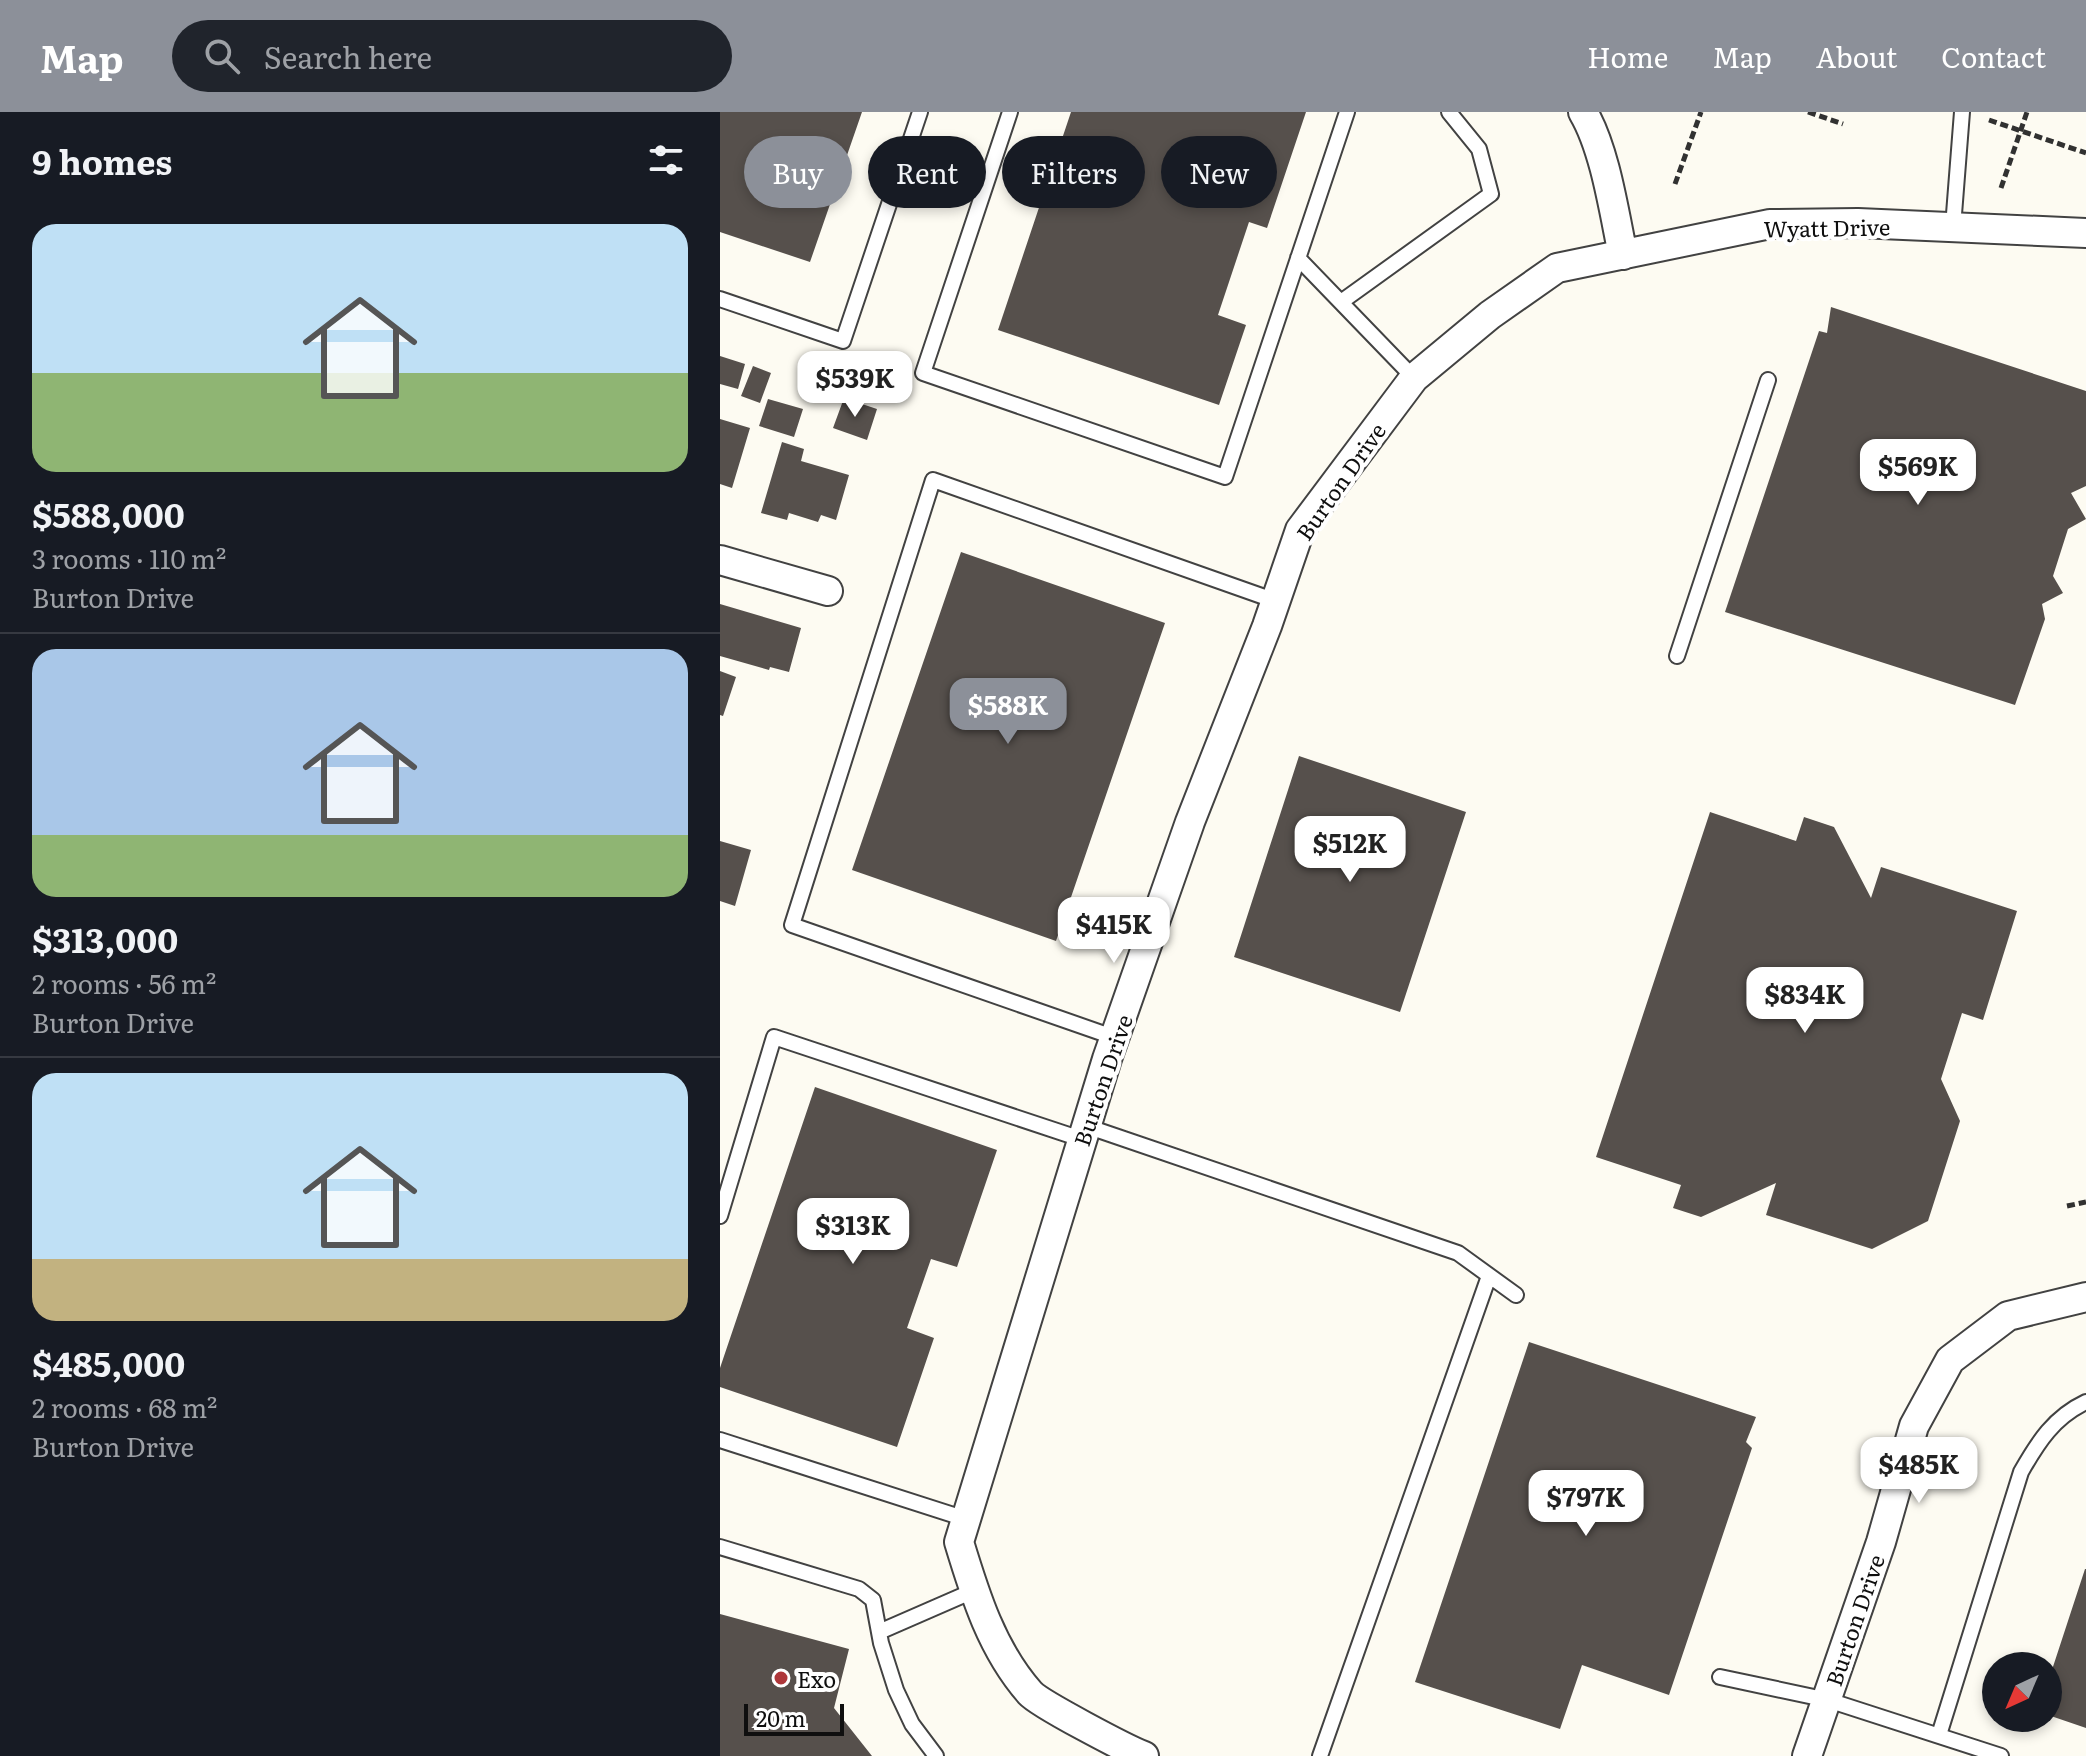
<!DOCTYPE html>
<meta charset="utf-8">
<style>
body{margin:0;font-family:Literata,serif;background:#20242c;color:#f1f3f6;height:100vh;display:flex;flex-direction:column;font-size:30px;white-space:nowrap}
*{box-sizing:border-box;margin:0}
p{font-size:26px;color:#9ea1a6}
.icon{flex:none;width:44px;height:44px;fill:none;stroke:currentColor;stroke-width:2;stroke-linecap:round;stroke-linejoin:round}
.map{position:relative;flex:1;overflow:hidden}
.sheet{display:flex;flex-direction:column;background:#171b24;width:720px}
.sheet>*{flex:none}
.hud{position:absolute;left:24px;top:24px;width:760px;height:72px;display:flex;gap:16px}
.needle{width:52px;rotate:224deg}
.tools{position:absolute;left:1262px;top:1540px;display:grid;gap:16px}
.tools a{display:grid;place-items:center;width:80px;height:80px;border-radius:50%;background:#171b24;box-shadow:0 4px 12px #0003;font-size:40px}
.scale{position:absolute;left:24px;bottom:20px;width:100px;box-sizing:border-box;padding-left:8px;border:4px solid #0f0f0f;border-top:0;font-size:22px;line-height:28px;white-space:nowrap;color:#0f0f0f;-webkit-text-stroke:6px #fff;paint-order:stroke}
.price{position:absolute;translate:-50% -68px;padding:0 18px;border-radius:16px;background:#fff;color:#222;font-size:26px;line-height:52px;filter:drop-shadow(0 2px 4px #0008)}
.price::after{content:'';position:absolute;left:50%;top:48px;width:24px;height:18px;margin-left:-12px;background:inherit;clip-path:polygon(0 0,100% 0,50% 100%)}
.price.selected{background:#8c9099;color:#fff}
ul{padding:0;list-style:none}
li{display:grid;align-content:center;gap:16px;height:424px;padding:0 32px}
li+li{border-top:2px solid #363941}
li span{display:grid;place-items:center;height:248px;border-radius:24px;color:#555}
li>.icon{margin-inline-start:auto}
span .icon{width:144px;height:144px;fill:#fffc;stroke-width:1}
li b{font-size:34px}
h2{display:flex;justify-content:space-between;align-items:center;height:96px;padding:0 32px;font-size:34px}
.chip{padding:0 28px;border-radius:36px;background:#171b24;box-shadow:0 4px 12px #0003;font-size:28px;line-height:72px}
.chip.selected{background:#8c9099;color:#fff}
header{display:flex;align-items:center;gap:48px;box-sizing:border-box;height:112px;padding:0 40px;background:#8c9099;color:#fff}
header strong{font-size:38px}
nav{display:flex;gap:44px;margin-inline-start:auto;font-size:28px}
.search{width:560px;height:72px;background:#20242c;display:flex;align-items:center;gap:20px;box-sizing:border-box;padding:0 28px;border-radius:44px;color:#9ea1a6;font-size:30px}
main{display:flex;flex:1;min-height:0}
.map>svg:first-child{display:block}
</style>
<header>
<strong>Map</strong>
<div class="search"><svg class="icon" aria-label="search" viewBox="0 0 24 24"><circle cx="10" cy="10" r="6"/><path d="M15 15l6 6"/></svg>Search here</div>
<nav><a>Home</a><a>Map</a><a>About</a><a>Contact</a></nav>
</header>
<main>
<section class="sheet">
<h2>9 homes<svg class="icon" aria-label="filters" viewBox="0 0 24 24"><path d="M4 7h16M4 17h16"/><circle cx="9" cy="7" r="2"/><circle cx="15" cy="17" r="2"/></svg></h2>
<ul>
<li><span style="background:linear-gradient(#bfe0f5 60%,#8fb573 0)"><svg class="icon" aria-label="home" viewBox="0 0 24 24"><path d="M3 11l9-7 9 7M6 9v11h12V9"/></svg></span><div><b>$588,000</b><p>3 rooms · 110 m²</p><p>Burton Drive</p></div></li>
<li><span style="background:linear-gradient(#a9c7e8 75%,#8fb573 0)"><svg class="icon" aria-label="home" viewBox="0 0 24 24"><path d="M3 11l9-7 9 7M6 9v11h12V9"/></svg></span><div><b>$313,000</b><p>2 rooms · 56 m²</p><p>Burton Drive</p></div></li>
<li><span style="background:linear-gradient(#bfe0f5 75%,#c2b280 0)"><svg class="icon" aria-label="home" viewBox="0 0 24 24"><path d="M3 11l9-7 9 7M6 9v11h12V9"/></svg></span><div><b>$485,000</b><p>2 rooms · 68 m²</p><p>Burton Drive</p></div></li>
</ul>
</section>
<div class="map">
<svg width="1366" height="1644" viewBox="0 0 1366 1644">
<rect width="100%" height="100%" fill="#fdfbf2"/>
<path fill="#56504c" d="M0,0H142L90,150L0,120Z
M351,0H586L547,116L529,110L498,203L526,213L499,293L278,218Z
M1111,195L1366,279V374L1351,381L1366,407L1348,417L1333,464L1343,481L1322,492L1325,507L1295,593L1005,500L1099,219L1107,221Z
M0,244L25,252L18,277L0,272Z
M33,254L51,261L40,291L21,284Z
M124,286L157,297L147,328L113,316Z
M48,287L83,297L74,325L39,314Z
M0,307L30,316L12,376L0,372Z
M62,330L84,337L81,349L129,363L116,408L101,403L98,410L69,401L67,408L41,401Z
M241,440L445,511L336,829L132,758Z
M0,492L81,516L69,560L50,555L49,558L0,544Z
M0,559L16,565L3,604L0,603Z
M579,644L746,700L680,900L514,845Z
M990,700L1076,729L1084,705L1114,715L1151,786L1161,755L1297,799L1263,908L1242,901L1221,967L1240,1009L1208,1109L1152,1137L1046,1103L1056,1071L981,1105L953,1096L961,1073L876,1045Z
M0,729L31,738L15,794L0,789Z
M95,975L277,1038L237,1155L211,1147L187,1216L214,1226L177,1335L0,1275V1256Z
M809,1230L1036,1305L1026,1330L1032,1336L949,1583L862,1553L840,1617L695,1570Z
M1365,1457H1366V1616L1328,1603V1570Z
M0,1502L129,1537L114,1596L152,1644H0Z"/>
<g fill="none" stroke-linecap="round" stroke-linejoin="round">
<g stroke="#424242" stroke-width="18">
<path id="service" d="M290,0L203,261L505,365L627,0
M1233,115L1242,0
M578,146L694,266
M0,187L123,229L200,0
M621,190L771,82L759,37L729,0
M957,544L1048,268
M396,926L72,813L213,368L556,489
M366,1014L738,1141L796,1183
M0,1104L54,925L361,1027
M0,1328L246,1407
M0,1435L139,1477L153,1488L161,1531L176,1578L192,1612L216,1644
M159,1520L253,1479
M1000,1565L1108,1588L1281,1644
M1219,1623L1301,1360C1318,1330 1334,1305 1366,1290
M600,1644L769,1164"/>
</g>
<g stroke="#424242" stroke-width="32">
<path id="minor" d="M863,0C885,37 894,100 903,143
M0,448L108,479
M424,1644C406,1637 320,1592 310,1581C272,1538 255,1483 239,1430L387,947L470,710L547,514L580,418L694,266L770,203L837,156L1050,112L1138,111L1366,121
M1087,1644L1161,1430L1194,1314L1230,1248L1288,1204L1366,1185"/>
</g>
<path stroke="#313131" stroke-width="5" stroke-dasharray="8 4" stroke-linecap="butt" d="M1088,0L1123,12
M1269,8L1366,41
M955,72L981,0
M1281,76L1307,0
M1347,1094L1366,1090"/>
<use href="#service" stroke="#fff" stroke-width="14"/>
<use href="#minor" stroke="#fff" stroke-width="28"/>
</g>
<circle fill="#ae373a" stroke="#fff" stroke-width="3" cx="61" cy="1566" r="8"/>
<g text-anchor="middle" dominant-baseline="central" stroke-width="8" stroke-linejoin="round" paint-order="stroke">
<g font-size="22" fill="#0f0f0f" stroke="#fff">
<text transform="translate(1107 115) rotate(-1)">Wyatt Drive</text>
<text transform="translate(620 369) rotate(-55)">Burton Drive</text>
<text transform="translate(382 968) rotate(-71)">Burton Drive</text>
<text transform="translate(1134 1508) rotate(-71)">Burton Drive</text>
</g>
<g font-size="22" fill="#0f0f0f" stroke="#fff" text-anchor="start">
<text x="77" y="1566">Exo</text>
</g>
</g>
</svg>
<div class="tools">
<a><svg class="needle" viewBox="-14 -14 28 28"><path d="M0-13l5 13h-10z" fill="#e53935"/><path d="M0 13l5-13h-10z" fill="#9ea1a6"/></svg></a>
</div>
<div class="scale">20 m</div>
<b class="price" style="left:135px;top:307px">$539K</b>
<b class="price" style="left:1198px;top:395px">$569K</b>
<b class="price selected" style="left:288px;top:634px">$588K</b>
<b class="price" style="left:630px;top:772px">$512K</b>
<b class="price" style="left:394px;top:853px">$415K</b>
<b class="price" style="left:1085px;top:923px">$834K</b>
<b class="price" style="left:133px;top:1154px">$313K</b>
<b class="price" style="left:1199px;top:1393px">$485K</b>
<b class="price" style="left:866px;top:1426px">$797K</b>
<div class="hud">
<a class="chip selected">Buy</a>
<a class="chip">Rent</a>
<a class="chip">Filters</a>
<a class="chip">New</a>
</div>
</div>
</main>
